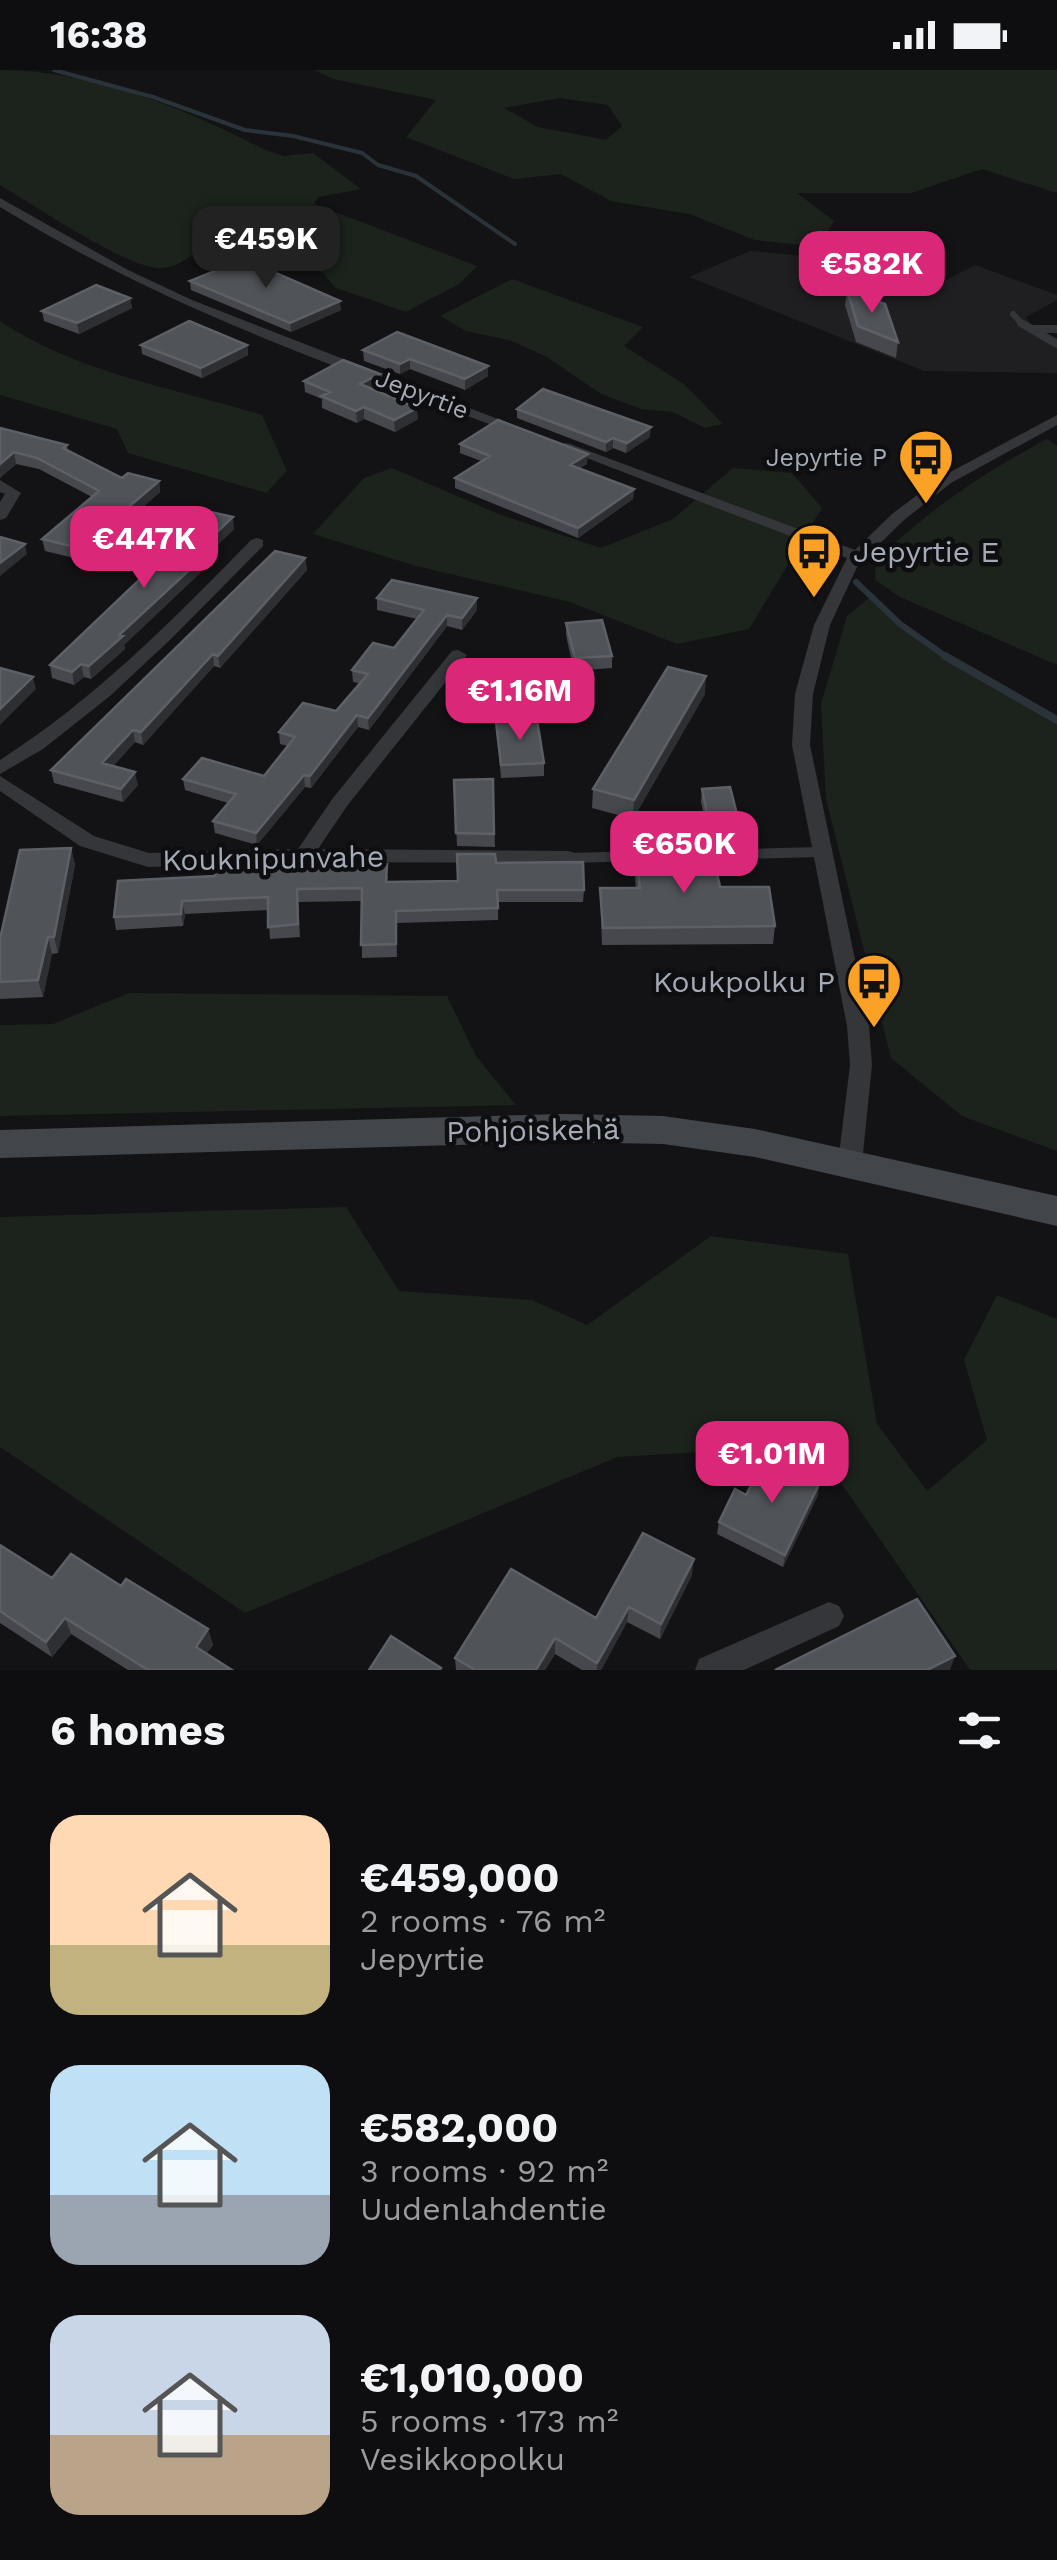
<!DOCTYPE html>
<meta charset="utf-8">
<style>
body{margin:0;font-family:"Work Sans",sans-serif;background:#1c1c1e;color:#f1f3f6;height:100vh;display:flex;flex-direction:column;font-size:38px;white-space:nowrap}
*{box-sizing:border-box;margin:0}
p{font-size:32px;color:#9b9c9f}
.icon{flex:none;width:55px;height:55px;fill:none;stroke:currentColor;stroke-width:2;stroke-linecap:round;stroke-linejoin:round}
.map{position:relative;height:1600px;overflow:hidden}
.drawer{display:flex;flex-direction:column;background:#0e0e10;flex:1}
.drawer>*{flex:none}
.price{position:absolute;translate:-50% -85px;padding:0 22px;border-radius:20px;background:#db2777;color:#fff;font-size:32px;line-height:65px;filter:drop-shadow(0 2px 5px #0008)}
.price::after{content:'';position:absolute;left:50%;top:60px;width:30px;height:22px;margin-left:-15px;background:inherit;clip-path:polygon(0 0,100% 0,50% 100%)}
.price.current{background:#222;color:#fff}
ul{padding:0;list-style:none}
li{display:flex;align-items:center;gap:30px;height:250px;padding:0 50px}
li span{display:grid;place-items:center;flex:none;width:280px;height:200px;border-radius:30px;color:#555}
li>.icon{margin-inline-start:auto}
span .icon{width:120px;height:120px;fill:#fffc;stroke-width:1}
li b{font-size:42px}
h2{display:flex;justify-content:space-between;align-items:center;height:120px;padding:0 50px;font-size:42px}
.status{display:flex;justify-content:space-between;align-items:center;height:70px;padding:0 50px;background:#0e0e10;direction:ltr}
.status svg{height:28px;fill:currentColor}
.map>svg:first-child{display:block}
</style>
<div class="status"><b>16:38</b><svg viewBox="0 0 49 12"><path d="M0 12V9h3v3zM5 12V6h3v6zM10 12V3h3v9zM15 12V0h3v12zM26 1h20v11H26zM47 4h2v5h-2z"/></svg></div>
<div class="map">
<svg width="1057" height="1600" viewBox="0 0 1057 1600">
<rect width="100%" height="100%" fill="#131315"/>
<path fill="#1f1f22" d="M750,181L905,195L946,210L975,195L1057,225V230L1026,247L1032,256L1057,268V303L924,301L689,207Z"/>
<path fill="#1b231c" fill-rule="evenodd" d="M0,0C92,0 184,38 265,80L284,86L313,83L361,119L318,127L314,134L477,196L459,214L406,242L336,218L322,202L277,190L239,165C232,165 222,165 216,169C199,178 183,197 161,198C129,200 31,133 0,115Z
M314,0H1057V123L982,99L911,123H797L834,151L819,177L755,170L689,144L611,131L561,104L514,109L406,67L436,30L333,9ZM560,28L608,35L622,56L606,70L538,57L504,38Z
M512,209L643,257L624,276L684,314L723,354L705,358L673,342L641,339L601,324L547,287L512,271L466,261L440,246Z
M0,251C77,303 174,318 262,345L287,401L266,423L128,383L117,359L0,325Z
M1047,369L1057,376V595L900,527L875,510L876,490C933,437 978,406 1047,369Z
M392,398L501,445L601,478L673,449L733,398L792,403L822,438L749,559L677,574L570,532L416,496L313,464L364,408Z
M870,527L963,600L1057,650V1081L962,1046L891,988L826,729L821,634L847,546Z
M129,923L447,926L476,986L516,1035L0,1046V955L53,954Z
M346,1137L399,1221L532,1230L587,1255L711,1166L848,1184L877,1354L927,1421L987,1370L964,1290L997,1225L1057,1249V1600H970L815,1375L617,1387L245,1543L0,1377V1147Z"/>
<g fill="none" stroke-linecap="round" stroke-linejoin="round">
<path stroke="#293339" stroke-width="4" d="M54,0L153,27L245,60L293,66L362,83L378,95L416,106L515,174"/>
<path stroke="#293339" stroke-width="6" d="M856,512L900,554L948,588"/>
<path stroke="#293339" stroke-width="8" d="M945,586L1057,650"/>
<path stroke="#34363a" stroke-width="6" d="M1013,244L1023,255"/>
<path stroke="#34363a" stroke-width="8" d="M1021,253L1057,274
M1033,259H1057"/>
<path stroke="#34363a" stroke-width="10" d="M701,785L820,782
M568,788L644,786"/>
<path fill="#34363a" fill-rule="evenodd" d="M0,128L128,200L192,230L526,360L514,363C337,298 161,236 0,137Z
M1057,345V355L951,413L904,450L858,495L830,555L813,624L810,675L869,956L872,995L862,1093L858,1100L850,1102L842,1100L838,1093L850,995L847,956L792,675L795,624L814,555L847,488L558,377L565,373L570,374L855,480L892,444L941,407Z
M0,410L21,423L6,448L0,450V432L5,424L0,422Z
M257,468L263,470V476L172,568L110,626L43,679L0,704V690C95,629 173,550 251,470Z
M458,580L467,585L464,589L347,736L318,779L568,781L575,783L578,788L575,793L304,792L148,797L80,776L0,721V706L94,766L149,783L298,779L333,728L452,581Z
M829,1532L839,1536L844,1546L839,1556L744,1600H695L699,1589Z"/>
<path fill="#42454a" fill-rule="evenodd" d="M563,1044L663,1046L755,1059L1057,1126V1156L755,1087L663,1074L563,1072L0,1088V1060Z"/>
</g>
<path fill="#46484d" d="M190,211L341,240L291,262L191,220Z
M847,220L898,272L896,288L856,272L845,235Z
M130,228L132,238L79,264L44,251L42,241Z
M397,262L488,306L465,320L410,299L400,304L364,291L363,280Z
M141,275H247L248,285L202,308L142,284Z
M380,304V315L373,319L418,349L395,362L364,349L357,353L322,338V329L305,322L304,311Z
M517,339L650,367L626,383L613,378L606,382L517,348Z
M0,358L67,375L68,381L122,408L159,411L160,422L127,451L118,449L74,488L45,481L42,469L92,427L39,399L16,394L0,408Z
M460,374L587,394L580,398L634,419L633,429L578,468L455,418V408L481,391L460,383Z
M234,459L200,492L201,502L124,575L125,579L91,609L84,607L74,615L52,608L50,595L169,481H167L165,469Z
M305,488L307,500L220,598L214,596L143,675L135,672L113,696L138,715L123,732L54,713L51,700Z
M377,528L477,540L462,560L447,556L369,660L358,657L311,718L305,717L257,775L215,763L213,751L228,733L185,720L183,709L264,706L288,676L280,674L279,662L336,641L359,613L353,612L352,600L394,578L417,549L377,540Z
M566,553L612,586V598L574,601L566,565Z
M534,600L576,639V651L538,652Z
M705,624L633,749L592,738L593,719Z
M496,652L544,693V706L501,708Z
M493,709L495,777L457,776L454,710Z
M702,719L739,752L737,764L708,766L701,732Z
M71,778L75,795L58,883L52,884L43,927L0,929V869Z
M635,781L720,817L775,856L773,874L602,875L600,818H636L634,799Z
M496,793L584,820L583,832H498V850L396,853L397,887L362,888V831L298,832L300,867L270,869L268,840L185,844L183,856L116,860L114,847L118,811L388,806L387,812L458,811Z
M818,1425L783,1497L717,1464L719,1452Z
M0,1475L52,1508L121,1516L208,1559L213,1575L206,1584L232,1600H128L71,1564L52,1587L0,1553Z
M692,1505L660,1569L627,1552L601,1600H582L555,1584L545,1600H456L455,1588L596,1548Z"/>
<path fill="#2d2f32" d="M130,228L132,238L79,264L77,253Z
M340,231L341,240L291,262L290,253Z
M247,275L248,285L202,308L201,298Z
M410,289V299L400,304V294Z
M488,296V306L465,320V309Z
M380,304V315L361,326L360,314Z
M364,337V349L357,353L356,341Z
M417,338L418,349L395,362L394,350Z
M651,357L650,367L626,383L627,373Z
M613,368V378L606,382V372Z
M14,382L16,394L0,408V394Z
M588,384L587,394L570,404V395Z
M159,411L160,422L127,451L125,440Z
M634,419L633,429L578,468V458Z
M116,438L118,449L74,488L71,476Z
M233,447L234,459L200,492L201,502L124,575L125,579L91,609L89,596L193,488L196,482Z
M25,474L27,484L0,506V493Z
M305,488L307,500L220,598L218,586Z
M477,528V540L462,560V548Z
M447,545V556L369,660L368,648Z
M213,584L214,596L143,675L141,662Z
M81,594L84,607L74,615L72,602Z
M706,606L705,624L633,749L634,730Z
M33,607L36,619L0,655V639Z
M357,645L358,657L311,718L310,706Z
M133,660L135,672L105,706L102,693Z
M135,702L138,715L123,732L121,719Z
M304,705L305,717L257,775L256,763Z
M71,778L75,795L58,883L54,867Z
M182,831L185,844L183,856L181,844Z
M48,867L52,884L43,927L38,910Z
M820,1412L818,1425L783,1497L785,1485Z
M694,1489L692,1505L660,1569L661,1554Z
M629,1537L627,1552L601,1600H597V1593Z
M65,1548L71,1564L52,1587L46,1572Z
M208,1559L213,1575L200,1593L196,1577Z
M555,1568V1584L545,1600H536Z
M955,1586L950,1600H927Z"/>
<path fill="#505358" stroke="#5d6167" stroke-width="2.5" d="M244,189L340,231L290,253L190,211Z
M96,215L130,228L77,253L42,241Z
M847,220L885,234L898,272L858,256Z
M189,251L247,275L201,298L141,275Z
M397,262L488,296L465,309L410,289L400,294L363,280Z
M343,290L380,304L360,314L417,338L394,350L364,337L356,341L321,326L330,322L304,311Z
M543,319L651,357L627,373L613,368L606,372L517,339Z
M498,350L588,384L570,395L634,419L578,458L455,408L490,386L460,374Z
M0,358L67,375L63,378L122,408L128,403L159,411L125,440L116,438L71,476L42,469L99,421L37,388L14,382L0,394Z
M197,439L233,447L196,482L193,488L200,490L119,565L123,566L89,596L81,594L72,602L50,595L179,472L165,469Z
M0,467L25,474L0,493Z
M275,481L305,488L218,586L213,584L141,662L133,660L102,693L135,702L121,719L51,700Z
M392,510L477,528L462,548L447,545L368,648L357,645L310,706L304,705L256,763L213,751L236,724L183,709L202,688L264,706L295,667L279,662L303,633L336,641L368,604L352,600L373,573L394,578L424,540L377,528Z
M602,550L612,586L575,588L566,553Z
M668,597L706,606L634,730L593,719Z
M0,598L33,607L0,639Z
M571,599L576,639L538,640L534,600Z
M537,650L544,693L501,695L496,652Z
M493,709L494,764L456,763L454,710Z
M730,717L739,752L709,753L702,719Z
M71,778L54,867H48L38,910L0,912V869L20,780Z
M712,779L720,817H769L775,856L603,858L600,818H640L635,781Z
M457,784H495L496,793L583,792L584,820H497L498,838L396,841V874L361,875L362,818L297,819L298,854L268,857V827L182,831L181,844L114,847L118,811L215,806V801L387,794L386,812L458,811Z
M766,1386L820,1412L785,1485L719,1452L735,1419L746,1425Z
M643,1463L694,1489L661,1554L629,1537L597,1593L555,1568L536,1600H475L455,1588L511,1499L596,1548Z
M0,1475L52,1508L71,1484L121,1516L126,1509L208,1559L196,1577L232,1600H148L65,1548L46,1572L0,1541Z
M917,1529L955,1586L927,1600H775Z
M391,1566L441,1598L440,1600H369Z"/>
<defs>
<g id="bus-pin" transform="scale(2.875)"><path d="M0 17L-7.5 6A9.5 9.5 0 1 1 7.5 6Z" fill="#fba125" stroke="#0e0e10"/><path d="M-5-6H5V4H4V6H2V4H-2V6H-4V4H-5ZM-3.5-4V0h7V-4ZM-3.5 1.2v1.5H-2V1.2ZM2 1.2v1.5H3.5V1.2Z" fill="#111"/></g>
</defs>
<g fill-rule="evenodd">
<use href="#bus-pin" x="926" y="387"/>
<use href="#bus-pin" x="814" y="481"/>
<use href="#bus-pin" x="874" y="911"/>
</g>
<g text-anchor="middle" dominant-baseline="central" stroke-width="9" stroke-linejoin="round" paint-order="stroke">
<g font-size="25" fill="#a4abb6" stroke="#0e0e10">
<text transform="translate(422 324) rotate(21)">Jepyrtie</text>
</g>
<g font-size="25" fill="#a4abb6" stroke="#0e0e10" text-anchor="end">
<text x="887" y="387">Jepyrtie P</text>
</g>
<g font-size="30" fill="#a4abb6" stroke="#0e0e10" text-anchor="start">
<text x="853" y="481">Jepyrtie E</text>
<text x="835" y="911" text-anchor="end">Koukpolku P</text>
</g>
<g font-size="30" fill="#a4abb6" stroke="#0e0e10">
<text transform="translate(273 788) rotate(-1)">Kouknipunvahe</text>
<text transform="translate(533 1060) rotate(-1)">Pohjoiskehä</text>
</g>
</g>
</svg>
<b class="price current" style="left:266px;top:221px">€459K</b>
<b class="price" style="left:872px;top:246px">€582K</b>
<b class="price" style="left:144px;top:521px">€447K</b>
<b class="price" style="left:520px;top:673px">€1.16M</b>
<b class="price" style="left:684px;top:826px">€650K</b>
<b class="price" style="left:772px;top:1436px">€1.01M</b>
</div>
<section class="drawer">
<h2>6 homes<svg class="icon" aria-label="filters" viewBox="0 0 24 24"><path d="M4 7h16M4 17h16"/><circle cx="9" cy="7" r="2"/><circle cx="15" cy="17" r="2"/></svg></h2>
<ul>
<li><span style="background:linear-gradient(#ffd9b3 65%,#c2b280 0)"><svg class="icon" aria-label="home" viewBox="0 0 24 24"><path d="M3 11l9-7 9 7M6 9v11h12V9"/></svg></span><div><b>€459,000</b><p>2 rooms · 76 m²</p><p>Jepyrtie</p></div></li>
<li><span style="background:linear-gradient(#bfe0f5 65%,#9aa5b1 0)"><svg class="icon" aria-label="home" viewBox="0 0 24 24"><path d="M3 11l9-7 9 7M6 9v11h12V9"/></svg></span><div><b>€582,000</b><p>3 rooms · 92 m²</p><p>Uudenlahdentie</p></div></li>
<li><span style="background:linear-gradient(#c9d6e8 60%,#b9a48a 0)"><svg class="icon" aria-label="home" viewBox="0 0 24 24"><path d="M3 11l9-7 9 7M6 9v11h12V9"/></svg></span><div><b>€1,010,000</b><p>5 rooms · 173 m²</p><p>Vesikkopolku</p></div></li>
</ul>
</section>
